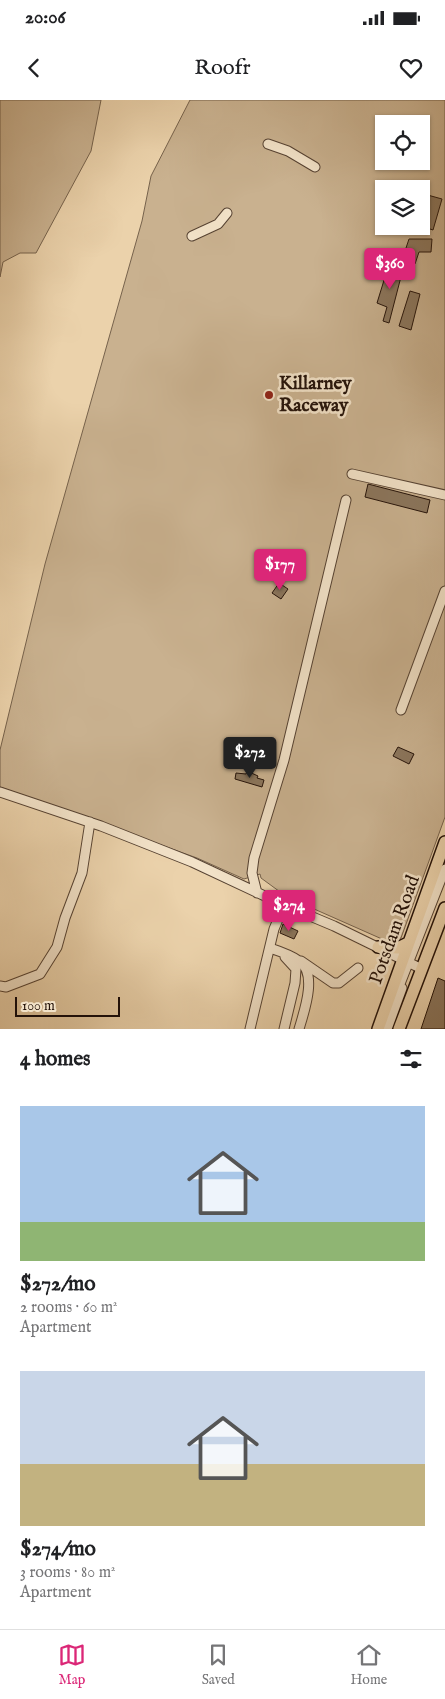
<!DOCTYPE html>
<meta charset="utf-8">
<style>
body{margin:0;font-family:"IM FELL English",serif;background:#f6f6f6;color:#202124;height:100vh;display:flex;flex-direction:column;font-size:19px;white-space:nowrap}
*{box-sizing:border-box;margin:0}
p{font-size:16px;color:#757577}
.icon{flex:none;width:28px;height:28px;fill:none;stroke:currentColor;stroke-width:2;stroke-linecap:round;stroke-linejoin:round}
.map{position:relative;height:929px;overflow:hidden}
.panel{display:flex;flex-direction:column;background:#fff;flex:1}
.panel>*{flex:none}
.fabs{position:absolute;left:375px;top:15px;display:grid;gap:10px}
.fabs a{display:grid;place-items:center;width:55px;height:55px;border-radius:0px;background:#fff;box-shadow:0 1px 4px #0004;font-size:25px}
.scale{position:absolute;left:15px;bottom:12px;width:105px;box-sizing:border-box;padding-left:5px;border:2px solid #241209;border-top:0;font-size:14px;line-height:18px;white-space:nowrap;color:#241209;-webkit-text-stroke:4px #f2e2c8;paint-order:stroke}
.price{position:absolute;translate:-50% -42px;padding:0 11px;border-radius:5px;background:#db2777;color:#fff;font-size:16px;line-height:32px;filter:drop-shadow(0 1px 2px #0008)}
.price::after{content:'';position:absolute;left:50%;top:30px;width:15px;height:11px;margin-left:-8px;background:inherit;clip-path:polygon(0 0,100% 0,50% 100%)}
.price.active{background:#222;color:#fff}
ul{padding:0;list-style:none}
li{display:grid;align-content:center;gap:10px;height:265px;padding:0 20px}
li span{display:grid;place-items:center;height:155px;border-radius:0px;color:#555}
li>.icon{margin-inline-start:auto}
span .icon{width:90px;height:90px;fill:#fffc;stroke-width:1}
li b{font-size:21px}
h2{display:flex;justify-content:space-between;align-items:center;height:60px;padding:0 20px;font-size:21px}
.status{display:flex;justify-content:space-between;align-items:center;height:35px;padding:0 25px;background:#fff;direction:ltr}
.status svg{height:14px;fill:currentColor}
header{display:flex;justify-content:space-between;align-items:center;height:65px;padding:0 20px;background:#fff;font-size:22px;font-weight:600}
.dock{display:flex;justify-content:space-around;align-items:center;height:70px;border-top:1px solid #e0e0e0;background:#fff;font-size:14px;color:#757577}
.dock a{display:grid;justify-items:center;gap:2px}
.dock .active{color:#db2777}
.map>svg:first-child{display:block}
</style>
<div class="status"><b>20:06</b><svg viewBox="0 0 49 12"><path d="M0 12V9h3v3zM5 12V6h3v6zM10 12V3h3v9zM15 12V0h3v12zM26 1h20v11H26zM47 4h2v5h-2z"/></svg></div>
<header><svg class="icon" aria-label="back" viewBox="0 0 24 24"><path d="M15 5l-7 7 7 7"/></svg>Roofr<svg class="icon" aria-label="heart" viewBox="0 0 24 24"><path d="M12 20l-8-8c-3-5 5-10 8-4 3-6 11-1 8 4z"/></svg></header>
<div class="map">
<svg width="445" height="929" viewBox="0 0 445 929">
<rect width="100%" height="100%" fill="#ebd2ab"/>
<filter id="stains"><feTurbulence type="fractalNoise" baseFrequency=".004" numOctaves="4"/><feColorMatrix values="0 0 0 0 .2 0 0 0 0 .09 0 0 0 0 .02 0 0 0 .5 -.17"/></filter>
<radialGradient id="worn" r=".72"><stop offset=".6" stop-color="#630" stop-opacity="0"/><stop offset="1" stop-color="#630" stop-opacity=".3"/></radialGradient>
<path fill="#c9b18f" stroke="#76624c" fill-rule="evenodd" d="M0,0H101L91,51L36,153H20L3,162L0,177Z
M190,0H445V717L401,838L391,843L287,797L261,778L260,774L244,779L197,758L0,687V650L45,464L142,121L151,76ZM384,24H421V61H384ZM384,89H421V126H384Z"/>
<path fill="#8b765d" stroke="#241209" d="M424,94L442,99L433,130L421,126V103Z
M409,139H432L431,152H419L415,164L402,160Z
M389,164L403,169L389,223L383,221L387,207L377,203Z
M410,191L420,194L411,230L399,226Z
M368,384L430,400L427,413L365,397Z
M279,483L288,489L281,499L272,493Z
M398,647L414,654L409,664L393,656Z
M247,671L258,676L257,678L264,680L262,687L235,679L236,673L246,674Z
M283,824L298,831L294,839L280,833Z
M438,878L445,881V929H421Z"/>
<g fill="none" stroke-linecap="round" stroke-linejoin="round">
<g stroke="#564232" stroke-width="11">
<path id="minor" d="M268,44L288,51L315,67
M192,136L218,124L227,113
M352,374L445,395
M401,610L445,491
M0,692L101,726L192,762L284,805L334,826L422,869
M257,793L252,773L254,758L284,660L346,400
M270,848C279,851 291,855 299,861C318,873 304,912 299,929
M301,861L333,883H339L358,868
M0,886L6,887L40,874L57,847L65,818L82,773L90,722
M396,894L445,769
M250,929L274,829L284,805
M284,929L295,883L296,869L285,857
M387,929L402,888"/>
</g>
<g stroke="#241209" stroke-width="14">
<path id="major" d="M378,847L398,848L408,843
M378,929L445,742
M399,929L445,808"/>
</g>
<use href="#minor" stroke="#f2e2c8" stroke-width="9"/>
<use href="#major" stroke="#ebd2ab" stroke-width="11"/>
</g>
<circle fill="#8f2418" stroke="#f2e2c8" stroke-width="2" cx="269" cy="295" r="5"/>
<g text-anchor="middle" dominant-baseline="central" stroke-width="5" stroke-linejoin="round" paint-order="stroke">
<g font-size="19" font-weight="bold" fill="#241209" stroke="#f2e2c8" text-anchor="start">
<text x="279" y="284">Killarney<tspan x="279" dy="22">Raceway</tspan></text>
</g>
<g font-size="19" fill="#241209" stroke="#f2e2c8">
<text transform="translate(395 830) rotate(-70)">Potsdam Road</text>
</g>
</g>
<rect width="100%" height="100%" filter="url(#stains)"/>
<rect width="100%" height="100%" fill="url(#worn)"/>
</svg>
<div class="fabs">
<a><svg class="icon" aria-label="locate" viewBox="0 0 24 24"><circle cx="12" cy="12" r="6"/><path d="M12 2v4M12 18v4M2 12h4M18 12h4"/></svg></a>
<a><svg class="icon" aria-label="layers" viewBox="0 0 24 24"><path d="M12 4l9 5-9 5-9-5zM3 14l9 5 9-5"/></svg></a>
</div>
<div class="scale">100 m</div>
<b class="price" style="left:390px;top:190px">$360</b>
<b class="price" style="left:280px;top:491px">$177</b>
<b class="price active" style="left:250px;top:679px">$272</b>
<b class="price" style="left:289px;top:832px">$274</b>
</div>
<section class="panel">
<h2>4 homes<svg class="icon" aria-label="filters" viewBox="0 0 24 24"><path d="M4 7h16M4 17h16"/><circle cx="9" cy="7" r="2"/><circle cx="15" cy="17" r="2"/></svg></h2>
<ul>
<li><span style="background:linear-gradient(#a9c7e8 75%,#8fb573 0)"><svg class="icon" aria-label="home" viewBox="0 0 24 24"><path d="M3 11l9-7 9 7M6 9v11h12V9"/></svg></span><div><b>$272/mo</b><p>2 rooms · 60 m²</p><p>Apartment</p></div></li>
<li><span style="background:linear-gradient(#c9d6e8 60%,#c2b280 0)"><svg class="icon" aria-label="home" viewBox="0 0 24 24"><path d="M3 11l9-7 9 7M6 9v11h12V9"/></svg></span><div><b>$274/mo</b><p>3 rooms · 80 m²</p><p>Apartment</p></div></li>
</ul>
</section>
<nav class="dock">
<a class="active"><svg class="icon" aria-label="map" viewBox="0 0 24 24"><path d="M3 6l6-2 6 2 6-2v14l-6 2-6-2-6 2zM9 4v14M15 6v14"/></svg>Map</a>
<a><svg class="icon" aria-label="saved" viewBox="0 0 24 24"><path d="M7 4h10v16l-5-4-5 4z"/></svg>Saved</a>
<a><svg class="icon" aria-label="home" viewBox="0 0 24 24"><path d="M3 11l9-7 9 7M6 9v11h12V9"/></svg>Home</a>
</nav>
